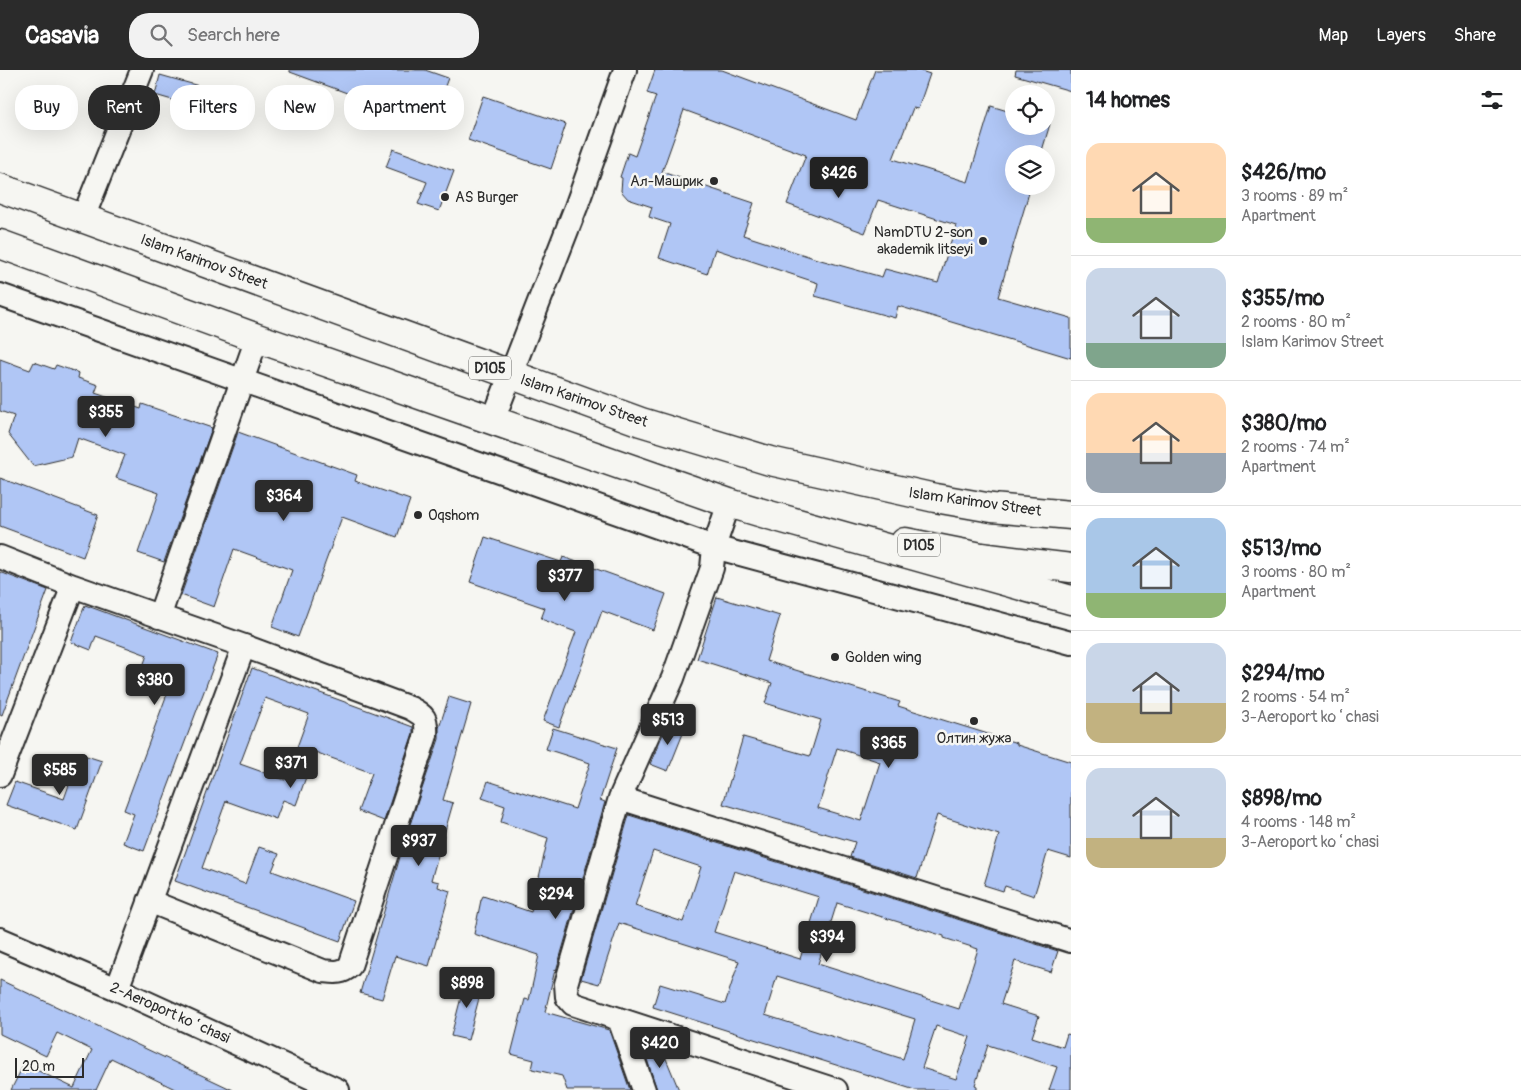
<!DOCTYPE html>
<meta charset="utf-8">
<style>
body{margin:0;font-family:Pangolin,sans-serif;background:#f2f2f2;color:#202124;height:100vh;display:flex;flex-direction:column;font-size:19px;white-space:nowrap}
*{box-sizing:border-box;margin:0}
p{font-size:16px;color:#757577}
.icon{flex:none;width:28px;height:28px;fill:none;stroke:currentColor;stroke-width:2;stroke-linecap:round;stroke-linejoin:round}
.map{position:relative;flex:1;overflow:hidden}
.side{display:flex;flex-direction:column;background:#fff;width:450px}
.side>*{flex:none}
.guide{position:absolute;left:15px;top:15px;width:475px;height:45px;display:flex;gap:10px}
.buttons{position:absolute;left:1005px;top:15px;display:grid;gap:10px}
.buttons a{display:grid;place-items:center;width:50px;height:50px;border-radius:50%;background:#fff;box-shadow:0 5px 20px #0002;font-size:25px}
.scale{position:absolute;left:15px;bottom:12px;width:69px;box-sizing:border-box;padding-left:5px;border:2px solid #2b2b2b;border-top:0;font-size:14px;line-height:18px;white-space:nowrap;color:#2b2b2b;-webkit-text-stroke:4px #f6f6f2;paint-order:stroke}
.price{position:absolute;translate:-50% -42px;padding:0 11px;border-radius:5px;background:#2b2b2b;color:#fff;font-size:16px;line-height:32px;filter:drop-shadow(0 1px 2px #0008)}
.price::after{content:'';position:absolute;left:50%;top:30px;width:15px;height:11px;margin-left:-8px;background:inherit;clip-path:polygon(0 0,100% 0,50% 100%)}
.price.selected{background:#222;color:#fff}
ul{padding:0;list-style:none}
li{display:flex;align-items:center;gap:15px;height:125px;padding:0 15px}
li+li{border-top:1px solid #e0e0e0}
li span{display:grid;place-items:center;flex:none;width:140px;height:100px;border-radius:15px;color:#555}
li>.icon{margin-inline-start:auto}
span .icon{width:60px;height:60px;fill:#fffc;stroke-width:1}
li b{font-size:21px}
h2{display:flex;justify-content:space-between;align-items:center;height:60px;padding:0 15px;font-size:21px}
.pill{padding:0 18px;border-radius:20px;background:#fff;box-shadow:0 5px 20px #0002;font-size:18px;line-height:45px}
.pill.selected{background:#2b2b2b;color:#fff}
header{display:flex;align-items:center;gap:30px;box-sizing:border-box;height:70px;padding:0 25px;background:#2b2b2b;color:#fff}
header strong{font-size:24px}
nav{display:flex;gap:28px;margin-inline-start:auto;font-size:18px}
.search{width:350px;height:45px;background:#f2f2f2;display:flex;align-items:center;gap:12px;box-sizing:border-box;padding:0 18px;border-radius:20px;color:#757577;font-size:19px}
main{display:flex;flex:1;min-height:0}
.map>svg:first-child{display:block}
</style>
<header>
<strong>Casavia</strong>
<div class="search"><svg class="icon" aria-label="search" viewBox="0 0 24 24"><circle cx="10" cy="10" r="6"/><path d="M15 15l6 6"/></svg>Search here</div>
<nav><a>Map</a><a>Layers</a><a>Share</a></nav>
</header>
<main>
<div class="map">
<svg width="1071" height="1020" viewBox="0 0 1071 1020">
<rect width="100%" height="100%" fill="#f6f6f2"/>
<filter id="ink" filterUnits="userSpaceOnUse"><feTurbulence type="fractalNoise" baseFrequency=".02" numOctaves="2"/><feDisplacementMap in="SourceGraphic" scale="10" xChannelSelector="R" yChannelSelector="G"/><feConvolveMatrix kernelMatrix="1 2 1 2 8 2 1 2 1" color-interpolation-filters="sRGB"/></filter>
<g filter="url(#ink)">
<path fill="#b0c6f5" stroke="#2b2b2b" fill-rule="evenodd" d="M290,0H425L448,8L431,54L290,2Z
M655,0H722L856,50L875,0H918L930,4L918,39L913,38L893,89L968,112L991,36L1014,43V56H1046V53L1050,54L1041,84H1014V116H1031L998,227L1071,248V288L898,236L895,248L815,226L818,213L715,179L707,204L659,188L670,154L649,147L652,137L628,129L621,121L622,108L620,107L628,83L635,86L656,26L647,23ZM684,40L806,85L787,134L865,163L878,130L956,155L938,213L885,199L882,207L817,189L743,165L754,133L662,102Z
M1016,0H1071V21L1015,5Z
M160,5L199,16L193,36L155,25Z
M483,26L566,54L551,99L468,70Z
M393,79L454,101L439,141L418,134L427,112L386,97Z
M0,289L30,300L34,292L54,299L56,295L79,303L78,308L98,315L95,323L141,339L142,334L212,358L164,492L138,483L159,423L116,408L125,385L78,368L72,387L33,396L8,364L14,346L0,341Z
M238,362L357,405L355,411L410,430L397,467L342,447L298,567L272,557L292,500L234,479L214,537L181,525Z
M0,408L98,445L83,487L0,456Z
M485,467L561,492L563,487L666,524L653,560L602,541L559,657L543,651L576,562L541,549L545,538L470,512Z
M0,502L48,520L2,645L0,644Z
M717,527L780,546L766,591L900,632L898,636L1017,673V675L1071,692V788L1048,781L1034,826L1005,816L1003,821L984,815L999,765L937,745L917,808L850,787L855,772L723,734L743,667L810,686L821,650L765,633L772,613L697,589ZM837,678L880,692L861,751L818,738Z
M85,535L218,584L144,781L123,773L134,744L124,740L167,624L137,613L147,585L96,566L91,580L71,572Z
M252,598L413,657V663L384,751L358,741L372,703L315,682L296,735L283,730L276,749L226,731L202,798L245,814L259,777L279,784L272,801L354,831L340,871L175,811ZM265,628L309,644L285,710L240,694Z
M449,627L471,634L443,730L453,733L431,810L439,812L438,817L450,821L429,896L395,886L382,929L360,923L407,763L439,669V658Z
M669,650L686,656L668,701L650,694Z
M553,658L617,678L600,730L605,732L556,901L555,900L545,942L609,960L630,1020H567L562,1006L532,999L534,990L511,984L525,929L529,930L539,885L474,864L481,830L483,826L531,842L548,768L501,752L505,736L482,728L488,711L575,739L590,693L546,679Z
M80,684L102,691L77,760L6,735L15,712L64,729Z
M629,745L1058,881L1051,902L1015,891L1001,934L1039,946L1032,967L1063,977L1067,964L1071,965V1020H1049L1057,997L988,975L975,1015L977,1016V1020H915L653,937L660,914L725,934L739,891L619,853L599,914L581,909ZM653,781L701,797L683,852L635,836ZM734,801L819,827L800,889L714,862ZM837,833L944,866V868L978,879L959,939L818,894ZM777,906L915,949L903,989L765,945ZM936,956L970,967L956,1009L922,998Z
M466,908L483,913L468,970L451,966Z
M0,910L102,958L233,1020H177L111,988L96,1020H11L24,994L74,1018L92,980L57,963L46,986L0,964Z
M644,973L662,979L679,1020H657L642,974Z"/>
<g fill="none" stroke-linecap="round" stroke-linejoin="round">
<g stroke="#2b2b2b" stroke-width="26">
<path id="street" d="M83,148L142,0
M0,225L714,477L1071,573
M493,350L576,137L625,0
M729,433L714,477L712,498L673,608L620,728L566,914L567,927L573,934L836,1020
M0,487L73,516L244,576L410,638C425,646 427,648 426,665L350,896C341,904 334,902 323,901L149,831
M159,547L257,268
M0,705L73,516
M620,728L1071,871
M0,869L117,919L338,1020
M117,919L244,576
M619,949L644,1020"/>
</g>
<g stroke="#2b2b2b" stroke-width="31">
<path id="primary" d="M905,472L981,487L1071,498"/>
</g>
<g stroke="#2b2b2b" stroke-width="31">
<path id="highway" d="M0,118L641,352L770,391L935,428L992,438L1071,445
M0,174L257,268L729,433L769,445L1071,530"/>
</g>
<use href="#street" stroke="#f6f6f2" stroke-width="22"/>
<use href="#primary" stroke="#f6f6f2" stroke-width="28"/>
<use href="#highway" stroke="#f6f6f2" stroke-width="28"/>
</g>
</g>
<g fill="#2b2b2b" stroke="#f6f6f2" stroke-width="2">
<circle cx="714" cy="111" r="5"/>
<circle cx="445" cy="127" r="5"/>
<circle cx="983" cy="171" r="5"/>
<circle cx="418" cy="445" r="5"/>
<circle cx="835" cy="587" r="5"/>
<circle cx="974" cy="651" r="5"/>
</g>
<g text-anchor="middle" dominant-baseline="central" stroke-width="5" stroke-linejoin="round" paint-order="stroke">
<g fill="#f6f6f2" stroke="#686867" stroke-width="1">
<rect x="469" y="286.5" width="42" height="23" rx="4"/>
<rect x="898" y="463.5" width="42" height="23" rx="4"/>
</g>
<g font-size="14" font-weight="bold" fill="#2b2b2b">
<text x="490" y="298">D105</text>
<text x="919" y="475">D105</text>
</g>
<g font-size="15" fill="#2b2b2b" stroke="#f6f6f2" text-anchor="start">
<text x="704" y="111" text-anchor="end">Ал-Машрик</text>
<text x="455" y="127">AS Burger</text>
<text x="973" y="162" text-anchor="end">NamDTU 2-son<tspan x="973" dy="17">akademik litseyi</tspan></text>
<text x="428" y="445">Oqshom</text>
<text x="845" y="587">Golden wing</text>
<text x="974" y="668" text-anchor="middle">Олтин жужа</text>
</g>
<g font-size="15" fill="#2b2b2b" stroke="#f6f6f2">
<text transform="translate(204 192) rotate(20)">Islam Karimov Street</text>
<text transform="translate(584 331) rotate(19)">Islam Karimov Street</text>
<text transform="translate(975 432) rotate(8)">Islam Karimov Street</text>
<text transform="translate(170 943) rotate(24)">2-Aeroport koʻchasi</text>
</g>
</g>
</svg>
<div class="buttons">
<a><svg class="icon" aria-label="locate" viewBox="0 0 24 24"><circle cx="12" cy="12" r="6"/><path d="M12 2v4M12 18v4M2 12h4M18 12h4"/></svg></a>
<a><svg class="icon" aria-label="layers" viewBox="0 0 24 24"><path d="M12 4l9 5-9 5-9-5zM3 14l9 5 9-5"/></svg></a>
</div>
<div class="scale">20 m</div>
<b class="price selected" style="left:839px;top:129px">$426</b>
<b class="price" style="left:106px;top:368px">$355</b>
<b class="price" style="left:284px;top:452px">$364</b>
<b class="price" style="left:565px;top:532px">$377</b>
<b class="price" style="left:155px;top:636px">$380</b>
<b class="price" style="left:668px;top:676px">$513</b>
<b class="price" style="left:889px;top:699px">$365</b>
<b class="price" style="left:291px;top:719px">$371</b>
<b class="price" style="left:60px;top:726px">$585</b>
<b class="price" style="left:419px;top:797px">$937</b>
<b class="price" style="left:556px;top:850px">$294</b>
<b class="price" style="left:827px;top:893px">$394</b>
<b class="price" style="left:467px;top:939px">$898</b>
<b class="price" style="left:660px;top:999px">$420</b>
<div class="guide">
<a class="pill">Buy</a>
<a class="pill selected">Rent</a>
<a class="pill">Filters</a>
<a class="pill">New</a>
<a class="pill">Apartment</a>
</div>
</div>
<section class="side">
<h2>14 homes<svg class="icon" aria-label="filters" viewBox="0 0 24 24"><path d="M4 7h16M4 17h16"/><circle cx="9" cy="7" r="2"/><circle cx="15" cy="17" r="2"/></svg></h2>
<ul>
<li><span style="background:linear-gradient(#ffd9b3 75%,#8fb573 0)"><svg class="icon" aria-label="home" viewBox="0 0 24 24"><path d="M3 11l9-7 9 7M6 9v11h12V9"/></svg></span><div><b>$426/mo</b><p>3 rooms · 89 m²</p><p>Apartment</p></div></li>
<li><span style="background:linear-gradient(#c9d6e8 75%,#7fa58c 0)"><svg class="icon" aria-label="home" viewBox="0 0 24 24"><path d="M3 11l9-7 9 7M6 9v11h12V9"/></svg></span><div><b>$355/mo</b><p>2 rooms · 80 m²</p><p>Islam Karimov Street</p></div></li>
<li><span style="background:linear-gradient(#ffd9b3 60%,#9aa5b1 0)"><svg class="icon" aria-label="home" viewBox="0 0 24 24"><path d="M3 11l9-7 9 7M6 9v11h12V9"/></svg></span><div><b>$380/mo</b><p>2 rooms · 74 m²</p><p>Apartment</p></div></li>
<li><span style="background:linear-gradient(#a9c7e8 75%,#8fb573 0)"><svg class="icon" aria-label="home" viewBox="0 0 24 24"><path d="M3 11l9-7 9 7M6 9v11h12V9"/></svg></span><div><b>$513/mo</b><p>3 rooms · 80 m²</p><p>Apartment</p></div></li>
<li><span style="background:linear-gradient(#c9d6e8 60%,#c2b280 0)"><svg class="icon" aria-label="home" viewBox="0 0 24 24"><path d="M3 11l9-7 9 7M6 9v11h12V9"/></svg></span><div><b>$294/mo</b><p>2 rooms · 54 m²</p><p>3-Aeroport koʻchasi</p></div></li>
<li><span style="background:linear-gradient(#c9d6e8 70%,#c2b280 0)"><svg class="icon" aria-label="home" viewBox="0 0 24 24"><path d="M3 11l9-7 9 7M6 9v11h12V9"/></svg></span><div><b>$898/mo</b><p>4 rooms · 148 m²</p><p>3-Aeroport koʻchasi</p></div></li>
</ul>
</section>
</main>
